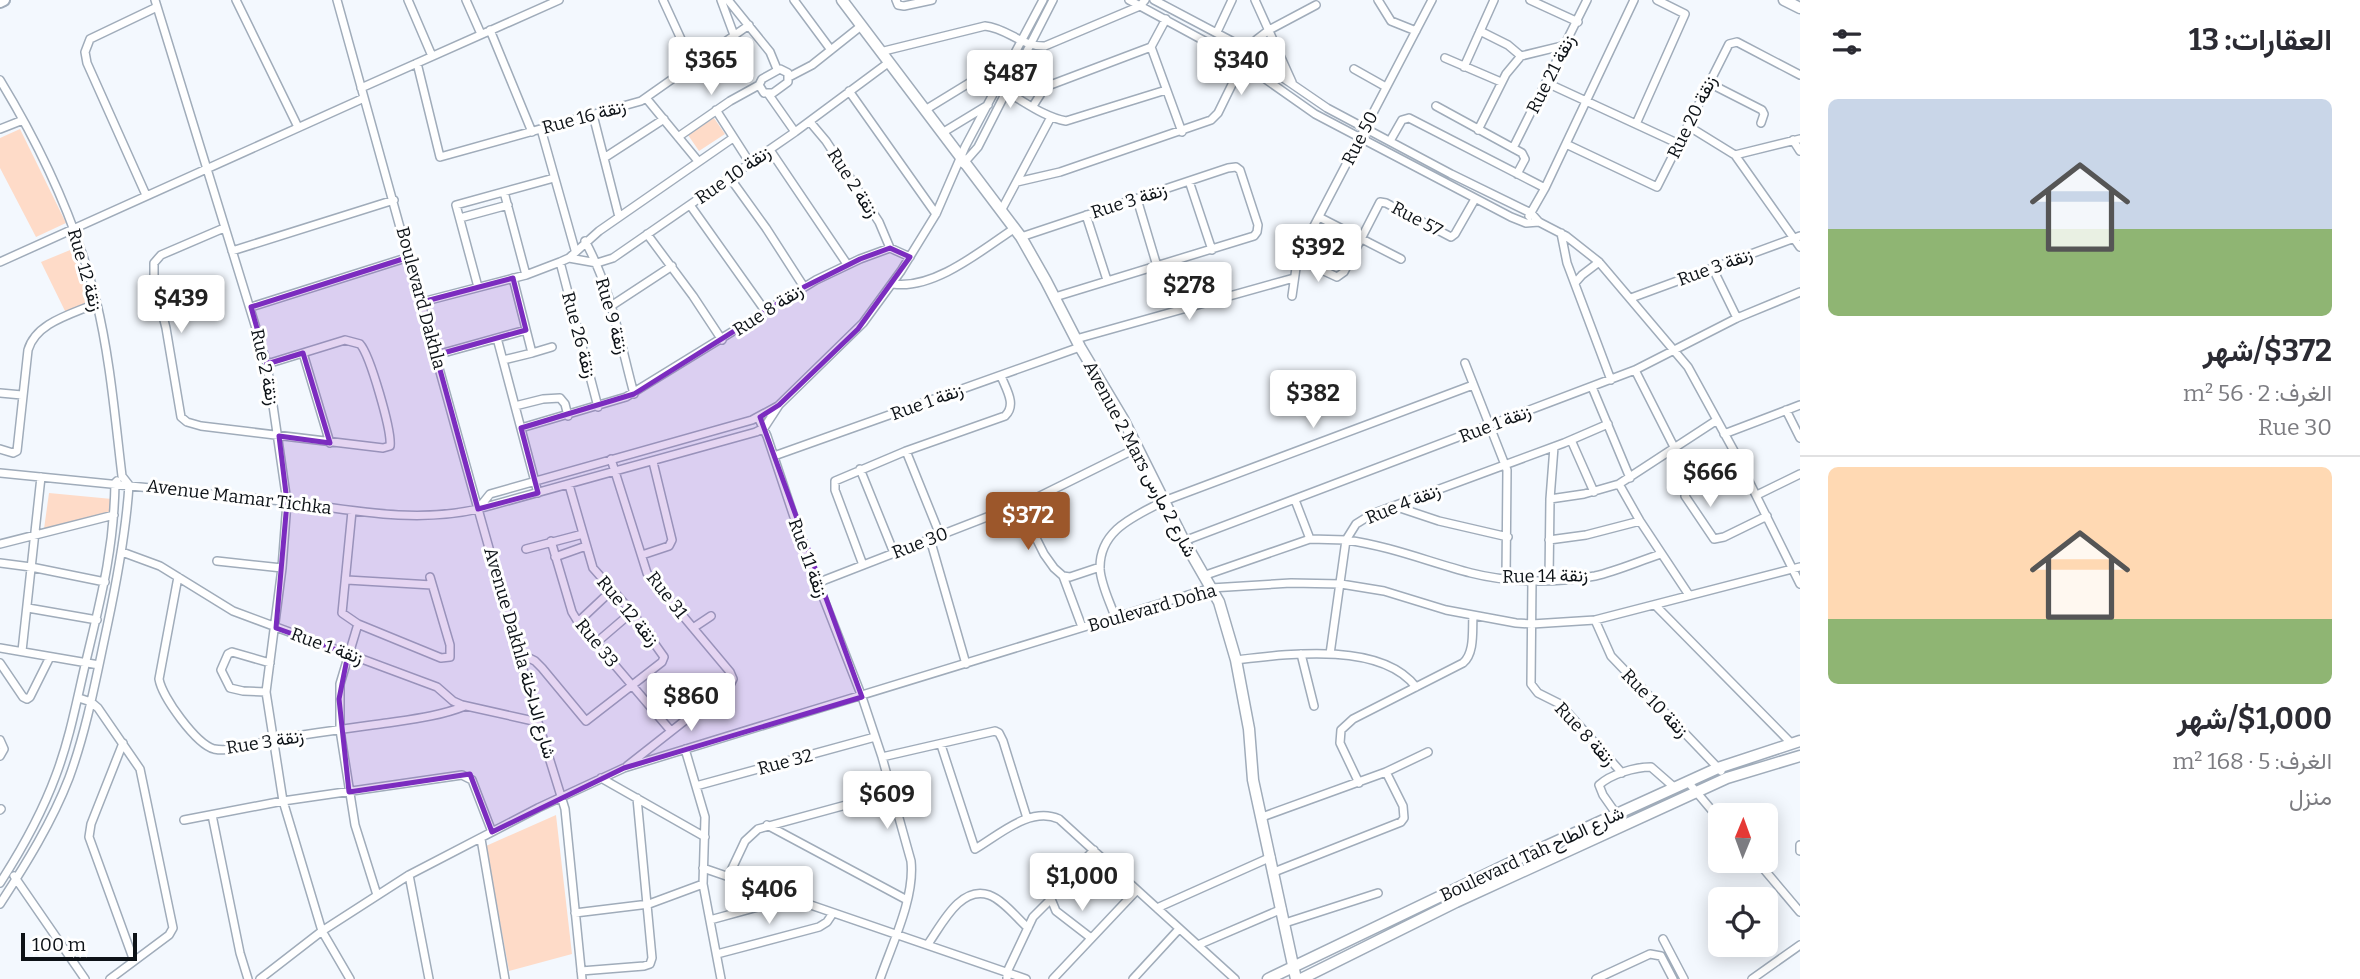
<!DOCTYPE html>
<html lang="ar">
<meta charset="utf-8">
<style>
body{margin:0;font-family:Bitter,Vazirmatn,serif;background:#f2f2f3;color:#2b2b33;direction:rtl;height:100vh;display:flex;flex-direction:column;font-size:26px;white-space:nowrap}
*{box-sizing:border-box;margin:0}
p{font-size:23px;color:#7c7c81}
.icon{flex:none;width:38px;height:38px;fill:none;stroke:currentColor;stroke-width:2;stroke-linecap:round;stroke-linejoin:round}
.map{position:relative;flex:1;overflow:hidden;direction:ltr}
.side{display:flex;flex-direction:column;background:#fff;width:560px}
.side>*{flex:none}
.needle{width:46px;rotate:1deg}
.tools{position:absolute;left:1708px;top:803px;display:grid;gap:14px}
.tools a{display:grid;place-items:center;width:70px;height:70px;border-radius:10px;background:#fff;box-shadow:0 4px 18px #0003;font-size:35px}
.scale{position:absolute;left:21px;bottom:18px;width:116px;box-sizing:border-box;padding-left:7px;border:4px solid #0d1217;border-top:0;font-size:19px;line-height:24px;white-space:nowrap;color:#0d1217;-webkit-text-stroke:5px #fff;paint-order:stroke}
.price{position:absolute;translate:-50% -60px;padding:0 16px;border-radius:7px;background:#fff;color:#222;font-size:23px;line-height:46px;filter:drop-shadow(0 2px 4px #0008)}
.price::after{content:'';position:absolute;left:50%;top:42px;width:21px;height:16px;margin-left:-10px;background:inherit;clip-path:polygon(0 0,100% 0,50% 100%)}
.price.active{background:#9c572b;color:#fff}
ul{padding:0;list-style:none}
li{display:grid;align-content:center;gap:14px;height:371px;padding:0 28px}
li+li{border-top:2px solid #e1e1e2}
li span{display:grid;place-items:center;height:217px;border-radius:10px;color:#555}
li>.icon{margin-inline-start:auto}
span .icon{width:126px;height:126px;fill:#fffc;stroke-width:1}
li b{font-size:30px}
h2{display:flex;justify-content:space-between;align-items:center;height:84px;padding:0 28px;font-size:30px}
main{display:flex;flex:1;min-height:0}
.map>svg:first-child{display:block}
</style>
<main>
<section class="side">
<h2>العقارات: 13<svg class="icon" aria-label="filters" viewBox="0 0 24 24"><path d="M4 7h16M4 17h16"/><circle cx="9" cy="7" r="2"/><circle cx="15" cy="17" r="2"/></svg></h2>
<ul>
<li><span style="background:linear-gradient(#c9d6e8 60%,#8fb573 0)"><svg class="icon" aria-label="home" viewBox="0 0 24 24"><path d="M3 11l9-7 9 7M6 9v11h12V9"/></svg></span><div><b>$372/شهر</b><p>الغرف: 2 · 56 m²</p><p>Rue 30</p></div></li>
<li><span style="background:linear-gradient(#ffd9b3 70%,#8fb573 0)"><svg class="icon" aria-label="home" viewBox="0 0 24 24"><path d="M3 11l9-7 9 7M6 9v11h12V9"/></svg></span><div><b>$1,000/شهر</b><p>الغرف: 5 · 168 m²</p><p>منزل</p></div></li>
</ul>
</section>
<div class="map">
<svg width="1800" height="979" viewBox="0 0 1800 979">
<rect width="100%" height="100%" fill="#f3f8fe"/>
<path fill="#fedbc8" d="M714,118L725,134L699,151L688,135Z
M20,129L66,223L36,237L0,168V138Z
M75,248L90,302L66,313L41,262Z
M49,493L112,499V511L44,529Z
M556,815L572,954L509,971L486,846Z"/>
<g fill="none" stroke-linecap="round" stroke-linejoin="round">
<g stroke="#a0acba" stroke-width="10">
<path id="street" d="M155,0L267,364L287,502L282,568L266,692L283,801L322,931L350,979
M236,0L298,127
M337,0L478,509L538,722L565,809L582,979
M408,0L432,56
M466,0L481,34
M663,0L692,63
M721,0L734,35
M728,0L770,52L777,69
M794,0L831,50
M896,0L898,5L904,6L932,0
M1129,0L1234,57L1315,114L1511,217L1526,223L1539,222
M1154,0L1243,47L1273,71L1327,108L1451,174L1531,213L1539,222L1566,236L1599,262L1688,367L1734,451L1800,584
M1255,0L1292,82
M1378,0L1391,21L1416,31
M1530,0L1578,22
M490,30L532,132
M1480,31L1508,45L1521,56L1566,45
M1217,32L1232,0
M1151,47L1182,132
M1151,47L1166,19
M880,52L985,26C1007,28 1022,47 1045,46L1140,6L1145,0
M1445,58L1501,82
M417,63L440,157L641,101L749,25
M1464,67L1494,0
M780,69L788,73V82L773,93H764L759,85L762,79Z
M1354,69L1386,87
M789,77L812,65L861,26
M0,80C42,149 76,222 96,300C110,357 115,418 122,476L129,485C126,533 117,580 107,627C96,678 87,729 69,778C52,822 26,864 0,904
M1547,83L1679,144
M1709,83L1762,110L1764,114L1761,123
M361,88L559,0
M849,91L936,214
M769,95L795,132
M646,98L698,161
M1033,106L1045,87L1151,47
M1436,106L1522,153L1525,159L1517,174
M716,110L750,163
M925,110L974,80C1007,84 1033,115 1066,121L1166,90
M593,115L619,217
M810,122L826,141L879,222L890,248
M1636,124L1685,14L1657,0
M1688,126L1735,155L1800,247
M0,129L23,120
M541,129L575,250
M1478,130L1506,74L1521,56
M942,133L988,105
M678,137L730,101L759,85
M1793,140L1800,151
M1390,141L1402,120L1409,118L1545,188
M1566,144L1657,187L1729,44L1737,42L1800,75
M1513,148L1587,0
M770,150L847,264
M1735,155L1800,139
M604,158L664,119
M963,164L978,147L1053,0
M730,178L766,228L804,287
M1189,181L1212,250
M1017,182L1060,172L1211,120L1218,113L1243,62L1256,40L1269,30L1316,5
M504,192L526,275
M146,195L87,63L85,52L90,39L157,7
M1137,199L1157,266
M690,205L766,312
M1002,209L1051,117
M1086,215L1107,280
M1529,216L1545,188L1634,0
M1319,217L1401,259
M460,218L508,205
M224,228L161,255L154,263V281L166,328L181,417L187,422L201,426L383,448L390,446C392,431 370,355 360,344L345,340L267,364
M1561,233L1567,263L1611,380
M647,234L693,296L722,340
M1021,237L1228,168L1236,167L1240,170L1258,225L1257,232L1254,236L1055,297
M585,241C611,288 620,342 634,394
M232,251L394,200
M569,258L597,263L613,258L795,132L888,63
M1298,259L1337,277L1344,272L1380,202L1386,203L1451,237L1455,234L1475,199
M0,262L364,98
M560,262L598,407
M1713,269L1737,318
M1575,283L1582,275L1599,262
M893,284C934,290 982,250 1015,228
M478,287L456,205L554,178
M1292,296L1296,268L1304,245L1432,0
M1631,298L1800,236
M422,302L526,275L560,262L569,258L599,231L733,138
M611,306L672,266
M251,307L409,257
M497,338L538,493
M1076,339L1294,278
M303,353L330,443
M532,353L552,347
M436,355L526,330
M503,360L532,353L513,278
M1465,363L1507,470L1506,579
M1635,370L1674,447
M1592,387L1630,478
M0,393L22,395
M515,406L543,399L560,398L565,404L568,416
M1786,410L1800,438
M758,417L767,436L807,556L862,697L882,757L911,861C915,898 892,944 880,979
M521,428L626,397L816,280L860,259L890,248L910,257
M1724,434L1800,405
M1571,440L1594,492
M0,449L13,453L17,451L28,350C36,322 73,314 97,303
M906,451L940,535
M774,456L1080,347
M611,459L647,573L730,672L733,679L730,685L627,766
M1741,464L1689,487L1685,496L1714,539L1724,537L1767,516
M860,469L894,553
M0,473C94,482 188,491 282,501C347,509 413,524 478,509L756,432L764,428L779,405L863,323L901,271L936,214L965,147L1043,0
M1619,484L1640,521L1689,595
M1757,495L1800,474
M1550,499L1584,494L1619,484L1717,420
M1295,500L1310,539
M1164,501L1473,385
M1019,504L1044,554L1054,568L1063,576L1082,627
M1394,506L1439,521L1508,537
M478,509L490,494L752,420L778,406
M352,511L342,613L358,624L340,684V730L355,825L377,895
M930,539L966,664
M1549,540L1586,535L1640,521
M551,541L572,612L578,622L671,731
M1184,541L1635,370L1737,318L1800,292
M0,544L114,515
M526,549L583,534
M122,552L160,566L233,611L437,687L453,701L462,705L538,722
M642,555L669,546L672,540L653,462
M555,557L586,546
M217,561L282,568
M0,563L31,567L105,582
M863,565L835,490V481L906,451L1005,416C1017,405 1006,389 1001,376
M1063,576L1070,577L1100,567
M1203,576L1310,539L1346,540L1356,524L1372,514L1564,443L1608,424
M178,577L159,679C162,697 196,744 214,749C233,753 258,742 277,739C314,733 351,728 387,723C414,719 440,716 465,706
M347,580L432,585
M1532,580L1531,684L1538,693L1560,704L1622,773
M1549,580L1550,499L1554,447
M817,583L1036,498L1137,448
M1655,605L1791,743
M28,608L97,620
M1115,617C1110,602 1101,585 1100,569C1099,531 1133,517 1160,503
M1595,620L1611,656L1721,771
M578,622L611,591
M358,624L441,658L450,657V645L430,577
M693,628L711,616
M597,642L632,612
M0,648L99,665
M22,651L41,477
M521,654L535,661L542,668L586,721L662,662L664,657L632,612L593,568L569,485
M1301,654L1314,706
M1330,654L1346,540C1390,546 1429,562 1471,573C1510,583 1556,583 1595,576C1617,571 1639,561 1661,554
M1236,660C1287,654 1381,641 1416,687
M0,663L23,697L27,699L30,697L50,657
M266,692L243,691L230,688L221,670L228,654L232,652L270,663
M79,698L91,702L98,708L140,769L173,928L169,935L110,979
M0,740L4,749L0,756
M123,743L91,824L89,837L134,961
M941,745L975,849C999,835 1030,806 1059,819L1235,979
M685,749L705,817L703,884L721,979
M882,757L995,731L999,733L1003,741L1027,818
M601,778L705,837
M1688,782L1720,820
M1359,783L1340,743L1341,730L1353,719L1463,663C1475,653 1472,630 1473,616
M696,786L875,737
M0,810L1,809
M212,815L240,953L248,979
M1617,815L1603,795L1599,785C1611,774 1635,767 1651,767L1675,788
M1262,817L1386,772L1428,752
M184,820L283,801L462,775L472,780L492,832
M767,825L907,900
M481,839L505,979
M1800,845V851
M1757,861L1800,912
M703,868L1026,979
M1274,872L1401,822L1404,818L1403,806L1386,772
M409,875L429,979
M14,876L85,979
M728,877L745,841L758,829L890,793
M0,883C22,849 42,813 56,775C70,738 77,699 86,661C101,598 114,549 115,483L117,481
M1157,908L1271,857
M575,913L649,904L703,884
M710,920L772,903
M1285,923L1378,893
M1091,938L1056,911L1051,899L1054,891L1094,850
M1663,939L1684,979
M928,944C941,926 960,885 989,895C1003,900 1017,918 1028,928
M1198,945L1282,909
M717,954L819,927L827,922L833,913
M581,971L644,966L650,964L652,958L637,798
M260,979L322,931L409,875L538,808L624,768L1211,588L1291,583L1341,584L1384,591L1446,610L1516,623L1532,624L1595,620L1800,567
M1007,979V972L1033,917L1051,899
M1053,979L1137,890
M1133,979L1179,929
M1596,979L1650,954L1661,956L1673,979
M1752,979L1800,945"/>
</g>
<g stroke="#a0acba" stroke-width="13">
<path id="secondary" d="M842,0L1021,237L1046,281L1080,347L1123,419L1184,541L1219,602L1236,660L1249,729L1253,780L1296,979
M1784,0L1800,8
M1268,979L1520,858L1718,768L1800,741
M1301,979L1456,902L1727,778L1800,756"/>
</g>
<g stroke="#a0acba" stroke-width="14">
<path id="primary" d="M0,2L4,0"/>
</g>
<use href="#street" stroke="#fff" stroke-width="7"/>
<use href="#secondary" stroke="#fff" stroke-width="10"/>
<use href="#primary" stroke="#fff" stroke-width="10"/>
</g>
<path fill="#7b2cbf" fill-opacity="0.2" stroke="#7b2cbf" stroke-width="5" stroke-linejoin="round" d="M890,248L910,257L858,329L779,405L760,417L862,697L624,768L492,832L470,774L349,792L339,699L348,654L276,628L287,502L279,436L330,443L303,353L267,364L251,307L409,257L422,302L513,278L526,330L436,355L478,509L538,493L521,428L634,394L804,287L860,259Z"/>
<g text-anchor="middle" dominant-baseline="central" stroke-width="6" stroke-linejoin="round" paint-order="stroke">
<g font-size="18" fill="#0d1217" stroke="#fff">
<text transform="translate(1551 74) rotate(-63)">Rue 21 زنقة</text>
<text transform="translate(584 117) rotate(-15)">Rue 16 زنقة</text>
<text transform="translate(1692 117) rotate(-64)">Rue 20 زنقة</text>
<text transform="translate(1360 138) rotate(-63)">Rue 50</text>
<text transform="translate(733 175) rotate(-35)">Rue 10 زنقة</text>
<text transform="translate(853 183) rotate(57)">Rue 2 زنقة</text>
<text transform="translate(1129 201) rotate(-18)">Rue 3 زنقة</text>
<text transform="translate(1417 219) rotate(28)">Rue 57</text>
<text transform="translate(1715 267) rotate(-20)">Rue 3 زنقة</text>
<text transform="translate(85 270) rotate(74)">Rue 12 زنقة</text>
<text transform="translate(421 298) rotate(75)">Boulevard Dakhla</text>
<text transform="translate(768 310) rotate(-33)">Rue 8 زنقة</text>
<text transform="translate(612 316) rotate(74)">Rue 9 زنقة</text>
<text transform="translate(579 335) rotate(75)">Rue 26 زنقة</text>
<text transform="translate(265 367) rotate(78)">Rue 2 زنقة</text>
<text transform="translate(927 402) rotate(-20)">Rue 1 زنقة</text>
<text transform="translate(1495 424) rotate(-21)">Rue 1 زنقة</text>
<text transform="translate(1140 459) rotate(62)">Avenue 2 Mars شارع 2 مارس</text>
<text transform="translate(239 497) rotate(7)">Avenue Mamar Tichka</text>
<text transform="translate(1403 504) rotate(-22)">Rue 4 زنقة</text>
<text transform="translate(920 543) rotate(-21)">Rue 30</text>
<text transform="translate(808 558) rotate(70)">Rue 11 زنقة</text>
<text transform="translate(1545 576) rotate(-1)">Rue 14 زنقة</text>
<text transform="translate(667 595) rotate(52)">Rue 31</text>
<text transform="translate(1152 608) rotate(-16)">Boulevard Doha</text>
<text transform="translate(628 611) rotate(50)">Rue 12 زنقة</text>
<text transform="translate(597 643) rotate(51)">Rue 33</text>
<text transform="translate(327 646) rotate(20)">Rue 1 زنقة</text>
<text transform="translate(520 653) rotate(74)">Avenue Dakhla شارع الداخلة</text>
<text transform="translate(1655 703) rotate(46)">Rue 10 زنقة</text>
<text transform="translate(1585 734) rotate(47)">Rue 8 زنقة</text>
<text transform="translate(265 742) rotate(-9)">Rue 3 زنقة</text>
<text transform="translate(785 762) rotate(-15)">Rue 32</text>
<text transform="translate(1532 854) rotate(-25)">Boulevard Tah شارع الطاح</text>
</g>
</g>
</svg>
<div class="tools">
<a><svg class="needle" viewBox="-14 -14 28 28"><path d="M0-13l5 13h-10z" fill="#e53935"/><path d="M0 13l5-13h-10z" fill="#7c7c81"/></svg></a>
<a><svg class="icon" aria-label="locate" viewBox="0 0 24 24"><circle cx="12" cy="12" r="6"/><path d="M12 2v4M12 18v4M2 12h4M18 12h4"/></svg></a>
</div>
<div class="scale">100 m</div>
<b class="price" style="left:711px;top:97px">$365</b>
<b class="price" style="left:1241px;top:97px">$340</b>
<b class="price" style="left:1010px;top:110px">$487</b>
<b class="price" style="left:1318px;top:284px">$392</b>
<b class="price" style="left:1189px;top:322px">$278</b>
<b class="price" style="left:181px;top:335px">$439</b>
<b class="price" style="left:1313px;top:430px">$382</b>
<b class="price" style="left:1710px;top:509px">$666</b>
<b class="price active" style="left:1028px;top:552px">$372</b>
<b class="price" style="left:691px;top:733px">$860</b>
<b class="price" style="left:887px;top:831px">$609</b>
<b class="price" style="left:1082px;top:913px">$1,000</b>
<b class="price" style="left:769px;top:926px">$406</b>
</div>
</main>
